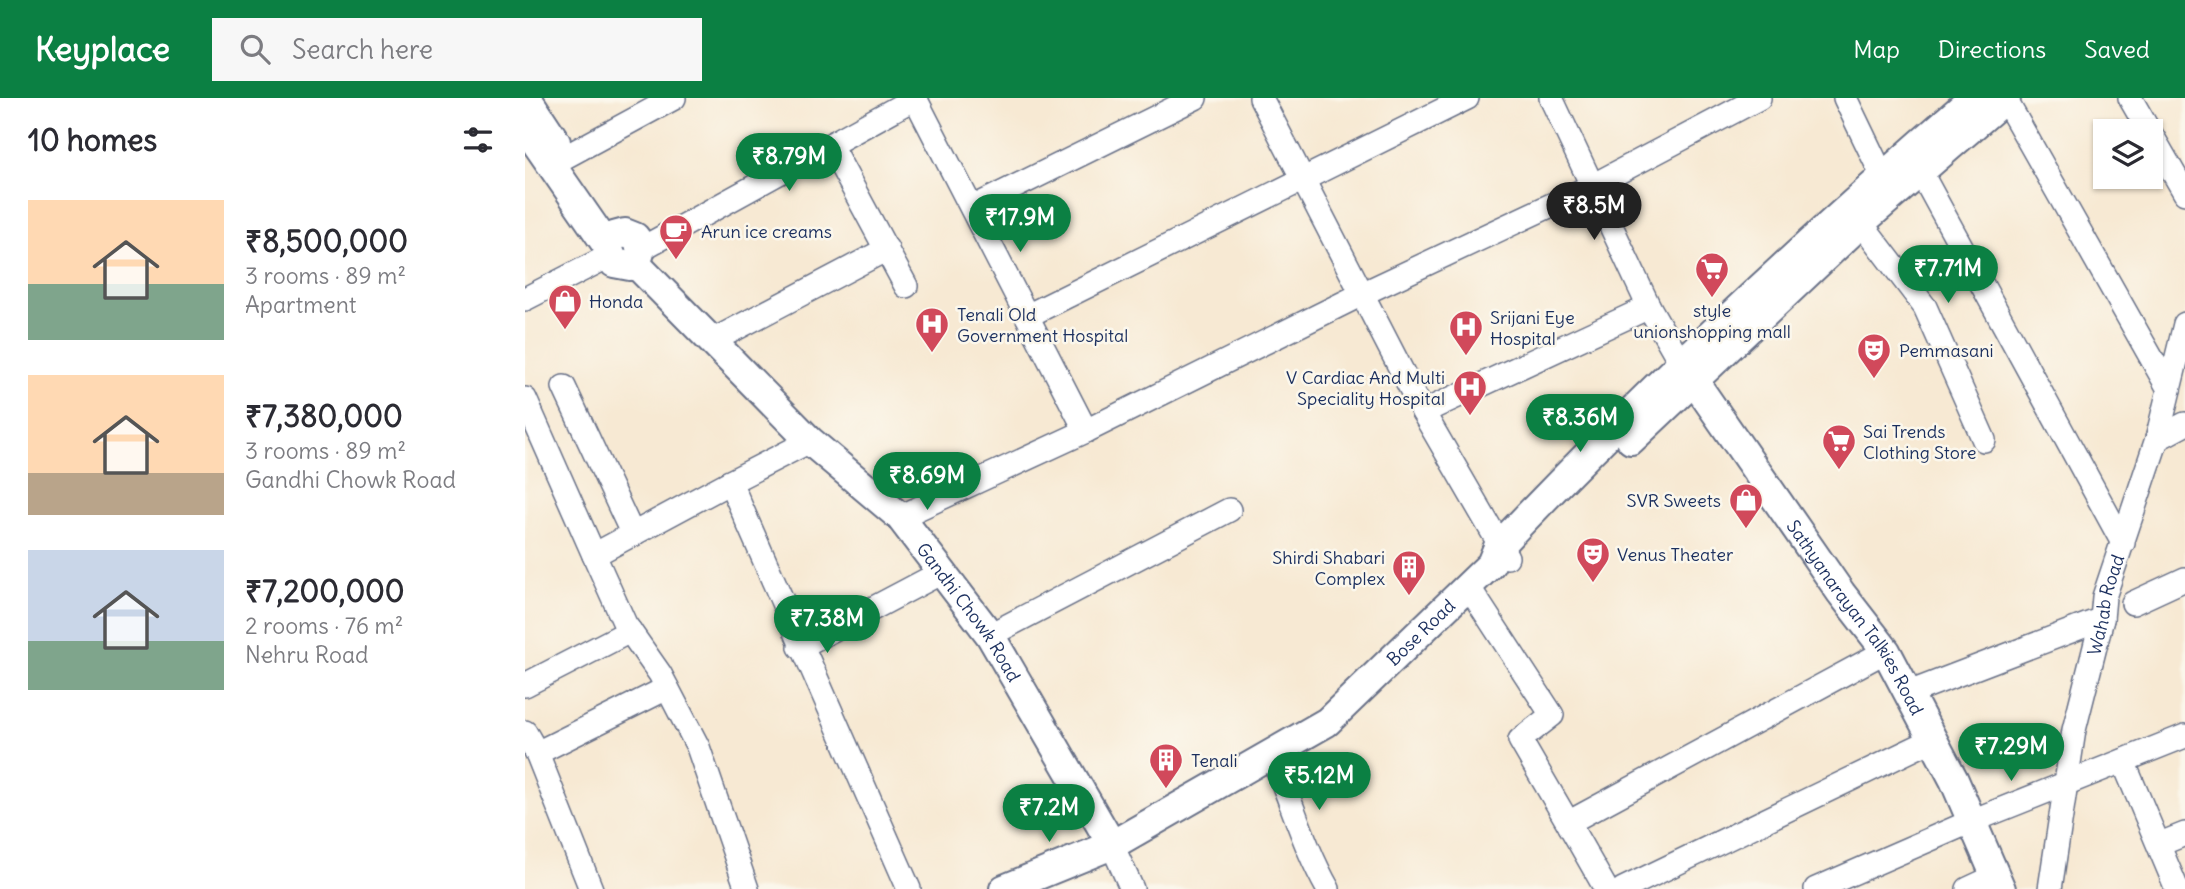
<!DOCTYPE html>
<meta charset="utf-8">
<style>
body{margin:0;font-family:Delius,sans-serif;background:#f7f7f7;color:#2b2b33;height:100vh;display:flex;flex-direction:column;font-size:26px;white-space:nowrap}
*{box-sizing:border-box;margin:0}
p{font-size:23px;color:#7c7c81}
.icon{flex:none;width:38px;height:38px;fill:none;stroke:currentColor;stroke-width:2;stroke-linecap:round;stroke-linejoin:round}
.map{position:relative;flex:1;overflow:hidden}
.sheet{display:flex;flex-direction:column;background:#fff;width:525px}
.sheet>*{flex:none}
.fabs{position:absolute;left:1568px;top:21px;display:grid;gap:14px}
.fabs a{display:grid;place-items:center;width:70px;height:70px;border-radius:0px;background:#fff;box-shadow:0 2px 5px #0004;font-size:35px}
.price{position:absolute;translate:-50% -60px;padding:0 16px;border-radius:24px;background:#0b8043;color:#fff;font-size:23px;line-height:46px;filter:drop-shadow(0 2px 4px #0008)}
.price::after{content:'';position:absolute;left:50%;top:42px;width:21px;height:16px;margin-left:-10px;background:inherit;clip-path:polygon(0 0,100% 0,50% 100%)}
.price.active{background:#222;color:#fff}
ul{padding:0;list-style:none}
li{display:flex;align-items:center;gap:21px;height:175px;padding:0 28px}
li span{display:grid;place-items:center;flex:none;width:196px;height:140px;border-radius:0px;color:#555}
li>.icon{margin-inline-start:auto}
span .icon{width:84px;height:84px;fill:#fffc;stroke-width:1}
li b{font-size:30px}
h2{display:flex;justify-content:space-between;align-items:center;height:84px;padding:0 28px;font-size:30px}
header{display:flex;align-items:center;gap:42px;box-sizing:border-box;height:98px;padding:0 35px;background:#0b8043;color:#fff}
header strong{font-size:33px}
nav{display:flex;gap:38px;margin-inline-start:auto;font-size:24px}
.search{width:490px;height:63px;background:#f7f7f7;display:flex;align-items:center;gap:18px;box-sizing:border-box;padding:0 24px;border-radius:0px;color:#7c7c81;font-size:26px}
main{display:flex;flex:1;min-height:0}
.map>svg:first-child{display:block}
</style>
<header>
<strong>Keyplace</strong>
<div class="search"><svg class="icon" aria-label="search" viewBox="0 0 24 24"><circle cx="10" cy="10" r="6"/><path d="M15 15l6 6"/></svg>Search here</div>
<nav><a>Map</a><a>Directions</a><a>Saved</a></nav>
</header>
<main>
<section class="sheet">
<h2>10 homes<svg class="icon" aria-label="filters" viewBox="0 0 24 24"><path d="M4 7h16M4 17h16"/><circle cx="9" cy="7" r="2"/><circle cx="15" cy="17" r="2"/></svg></h2>
<ul>
<li><span style="background:linear-gradient(#ffd9b3 60%,#7fa58c 0)"><svg class="icon" aria-label="home" viewBox="0 0 24 24"><path d="M3 11l9-7 9 7M6 9v11h12V9"/></svg></span><div><b>₹8,500,000</b><p>3 rooms · 89 m²</p><p>Apartment</p></div></li>
<li><span style="background:linear-gradient(#ffd9b3 70%,#b9a48a 0)"><svg class="icon" aria-label="home" viewBox="0 0 24 24"><path d="M3 11l9-7 9 7M6 9v11h12V9"/></svg></span><div><b>₹7,380,000</b><p>3 rooms · 89 m²</p><p>Gandhi Chowk Road</p></div></li>
<li><span style="background:linear-gradient(#c9d6e8 65%,#7fa58c 0)"><svg class="icon" aria-label="home" viewBox="0 0 24 24"><path d="M3 11l9-7 9 7M6 9v11h12V9"/></svg></span><div><b>₹7,200,000</b><p>2 rooms · 76 m²</p><p>Nehru Road</p></div></li>
</ul>
</section>
<div class="map">
<svg width="1660" height="791" viewBox="0 0 1660 791">
<rect width="100%" height="100%" fill="#fbf7ec"/>
<filter id="ink" filterUnits="userSpaceOnUse"><feTurbulence type="fractalNoise" baseFrequency=".0143" numOctaves="2"/><feDisplacementMap in="SourceGraphic" scale="14" xChannelSelector="R" yChannelSelector="G"/><feConvolveMatrix kernelMatrix="1 2 1 2 8 2 1 2 1" color-interpolation-filters="sRGB"/></filter>
<filter id="wash" filterUnits="userSpaceOnUse"><feTurbulence type="fractalNoise" baseFrequency=".00686" numOctaves="4" result="noise"/><feDisplacementMap in="SourceGraphic" scale="28" xChannelSelector="R" yChannelSelector="G"/><feGaussianBlur stdDeviation="1.57" result="paint"/><feColorMatrix in="noise" values="0 0 0 0 0 0 0 0 0 0 0 0 0 0 0 0 0 1.4 0 .05"/><feComposite in="paint" operator="in"/></filter>
<g filter="url(#wash)">
<rect width="100%" height="100%" fill="#f7e9d3"/>
</g>
<g filter="url(#ink)">
<g fill="none" stroke-linecap="round" stroke-linejoin="round">
<g stroke="#687087" stroke-width="26">
<g id="minor">
<path d="M390,0L561,333"/>
<path d="M736,0L898,314L982,459"/>
<path d="M1026,0L1124,209L1156,265"/>
<path d="M1320,0L1357,77L1369,92"/>
<path d="M1605,0L1624,33"/>
<path d="M1480,1L1644,291"/>
<path d="M1626,36L1660,95"/>
<path d="M305,47L381,188"/>
<path d="M40,59L149,0"/>
<path d="M1395,73L1598,445"/>
<path d="M447,110L670,0"/>
<path d="M1327,113L1400,209L1459,342"/>
<path d="M116,151L390,0"/>
<path d="M0,201L84,158"/>
<path d="M502,218L942,0"/>
<path d="M187,243L362,151"/>
<path d="M39,289L108,437"/>
<path d="M0,301L69,457"/>
<path d="M898,314L1124,209"/>
<path d="M1632,341L1660,326"/>
<path d="M285,343L205,384L384,791"/>
<path d="M205,384L69,457L100,526L135,576L173,649L222,791"/>
<path d="M375,419L561,333L839,195L1067,88L1234,0"/>
<path d="M943,488L1027,617L995,642L1045,728"/>
<path d="M1608,505L1660,481"/>
<path d="M465,537L704,412"/>
<path d="M275,549L417,474"/>
<path d="M0,587L105,533"/>
<path d="M1384,595L1577,521"/>
<path d="M0,634L12,655L66,791"/>
<path d="M12,655L142,590"/>
<path d="M746,656C766,701 779,749 803,791"/>
<path d="M1598,663L1652,791"/>
<path d="M1635,746L1660,736"/>
<path d="M587,747L607,791"/>
<path d="M1081,791L1045,728L1052,720L1361,553"/>
<path d="M1098,791L1409,641"/>
<path d="M1291,791L1447,723L1660,638"/>
<path d="M1443,791L1471,778"/>
<path id="s1" d="M1525,791L1549,632L1577,521L1579,499L1632,341L1660,226"/>
</g>
</g>
<g stroke="#687087" stroke-width="32">
<g id="major">
<path d="M2,0L31,44"/>
<path d="M0,29L83,149L89,165L105,168C116,161 119,149 110,139L100,135L89,138L83,149"/>
<path id="s2" d="M110,165L285,343L375,419L465,537L587,747"/>
<path id="s3" d="M1158,267L1316,495L1361,553L1429,682L1476,791"/>
<path d="M1106,342L1336,125L1481,0"/>
<path id="s4" d="M479,791L587,747L802,624L966,466L973,449C1123,291 1283,142 1448,0"/>
</g>
</g>
<use href="#minor" stroke="#fff" stroke-width="23"/>
<use href="#major" stroke="#fff" stroke-width="28"/>
</g>
</g>
<defs>
<g id="cafe-pin" transform="scale(1.75)"><path d="M0 17L-7.5 6A9.5 9.5 0 1 1 7.5 6Z" fill="#d1495b" stroke="#fbf7ec"/><path d="M-5.5-4.5H6V0H3Q3 3.5 0 3.5H-2.5Q-5.5 3.5-5.5 0ZM3-3.2v2h1.7v-2ZM-6 4.5H4V6H-6Z" fill="#fff"/></g>
<g id="supermarket-pin" transform="scale(1.75)"><path d="M0 17L-7.5 6A9.5 9.5 0 1 1 7.5 6Z" fill="#d1495b" stroke="#fbf7ec"/><path d="M-6-5.5h2.5l.6 2H6L4.5 2H-2.5L-4.4-4H-6ZM-1.5 3.2a1.3 1.3 0 1 0 .1 0ZM3 3.2a1.3 1.3 0 1 0 .1 0Z" fill="#fff"/></g>
<g id="shop-pin" transform="scale(1.75)"><path d="M0 17L-7.5 6A9.5 9.5 0 1 1 7.5 6Z" fill="#d1495b" stroke="#fbf7ec"/><path d="M-5-2.5h2.3a2.7 3.5 0 0 1 5.4 0H5L5.5 6h-11ZM-1.5-2.5h3a1.5 2.3 0 0 0-3 0Z" fill="#fff"/></g>
<g id="hospital-pin" transform="scale(1.75)"><path d="M0 17L-7.5 6A9.5 9.5 0 1 1 7.5 6Z" fill="#d1495b" stroke="#fbf7ec"/><path d="M-5-5h3v3.5h4V-5h3V5h-3V1.5h-4V5h-3Z" fill="#fff"/></g>
<g id="theatre-pin" transform="scale(1.75)"><path d="M0 17L-7.5 6A9.5 9.5 0 1 1 7.5 6Z" fill="#d1495b" stroke="#fbf7ec"/><path d="M-5-5.5Q0-4 5-5.5V0Q5 5 0 6Q-5 5-5 0ZM-3.3-2.5H-1v1.5H-3.3ZM1-2.5H3.3v1.5H1ZM-2.8 1Q0 5.5 2.8 1Z" fill="#fff"/></g>
<g id="building-pin" transform="scale(1.75)"><path d="M0 17L-7.5 6A9.5 9.5 0 1 1 7.5 6Z" fill="#d1495b" stroke="#fbf7ec"/><path d="M-4-6H4V6H1V3H-1V6H-4ZM-2.5-4.3h1.7v1.8h-1.7ZM.8-4.3h1.7v1.8H.8ZM-2.5-1h1.7V.8h-1.7ZM.8-1h1.7V.8H.8Z" fill="#fff"/></g>
</defs>
<g fill-rule="evenodd">
<use href="#cafe-pin" x="151" y="133"/>
<use href="#supermarket-pin" x="1187" y="171"/>
<use href="#shop-pin" x="40" y="203"/>
<use href="#hospital-pin" x="407" y="226"/>
<use href="#hospital-pin" x="941" y="229"/>
<use href="#theatre-pin" x="1349" y="252"/>
<use href="#hospital-pin" x="945" y="289"/>
<use href="#supermarket-pin" x="1314" y="343"/>
<use href="#shop-pin" x="1221" y="402"/>
<use href="#theatre-pin" x="1068" y="456"/>
<use href="#building-pin" x="884" y="469"/>
<use href="#building-pin" x="641" y="662"/>
</g>
<g text-anchor="middle" dominant-baseline="central" stroke-width="5" stroke-linejoin="round" paint-order="stroke">
<g font-size="18" fill="#1b2f5e" stroke="#fbf7ec" text-anchor="start">
<text x="176" y="133">Arun ice creams</text>
<text x="64" y="203">Honda</text>
<text x="1187" y="212" text-anchor="middle">style<tspan x="1187" dy="21">unionshopping mall</tspan></text>
<text x="432" y="216">Tenali Old<tspan x="432" dy="21">Government Hospital</tspan></text>
<text x="965" y="219">Srijani Eye<tspan x="965" dy="21">Hospital</tspan></text>
<text x="1374" y="252">Pemmasani</text>
<text x="920" y="279" text-anchor="end">V Cardiac And Multi<tspan x="920" dy="21">Speciality Hospital</tspan></text>
<text x="1338" y="333">Sai Trends<tspan x="1338" dy="21">Clothing Store</tspan></text>
<text x="1196" y="402" text-anchor="end">SVR Sweets</text>
<text x="1092" y="456">Venus Theater</text>
<text x="860" y="459" text-anchor="end">Shirdi Shabari<tspan x="860" dy="21">Complex</tspan></text>
<text x="666" y="662">Tenali</text>
</g>
<g font-size="18" fill="#1b2f5e" stroke="#fbf7ec">
<text stroke="none"><textPath href="#s1" startOffset="290">Wahab Road</textPath></text>
<text stroke="none"><textPath href="#s2" startOffset="485">Gandhi Chowk Road</textPath></text>
<text stroke="none"><textPath href="#s3" startOffset="306">Sathyanarayan Talkies Road</textPath></text>
<text stroke="none"><textPath href="#s4" startOffset="494">Bose Road</textPath></text>
</g>
</g>
</svg>
<div class="fabs">
<a><svg class="icon" aria-label="layers" viewBox="0 0 24 24"><path d="M12 4l9 5-9 5-9-5zM3 14l9 5 9-5"/></svg></a>
</div>
<b class="price" style="left:264px;top:95px">₹8.79M</b>
<b class="price active" style="left:1069px;top:144px">₹8.5M</b>
<b class="price" style="left:495px;top:156px">₹17.9M</b>
<b class="price" style="left:1423px;top:207px">₹7.71M</b>
<b class="price" style="left:1055px;top:356px">₹8.36M</b>
<b class="price" style="left:402px;top:414px">₹8.69M</b>
<b class="price" style="left:302px;top:557px">₹7.38M</b>
<b class="price" style="left:1486px;top:685px">₹7.29M</b>
<b class="price" style="left:794px;top:714px">₹5.12M</b>
<b class="price" style="left:524px;top:746px">₹7.2M</b>
</div>
</main>
